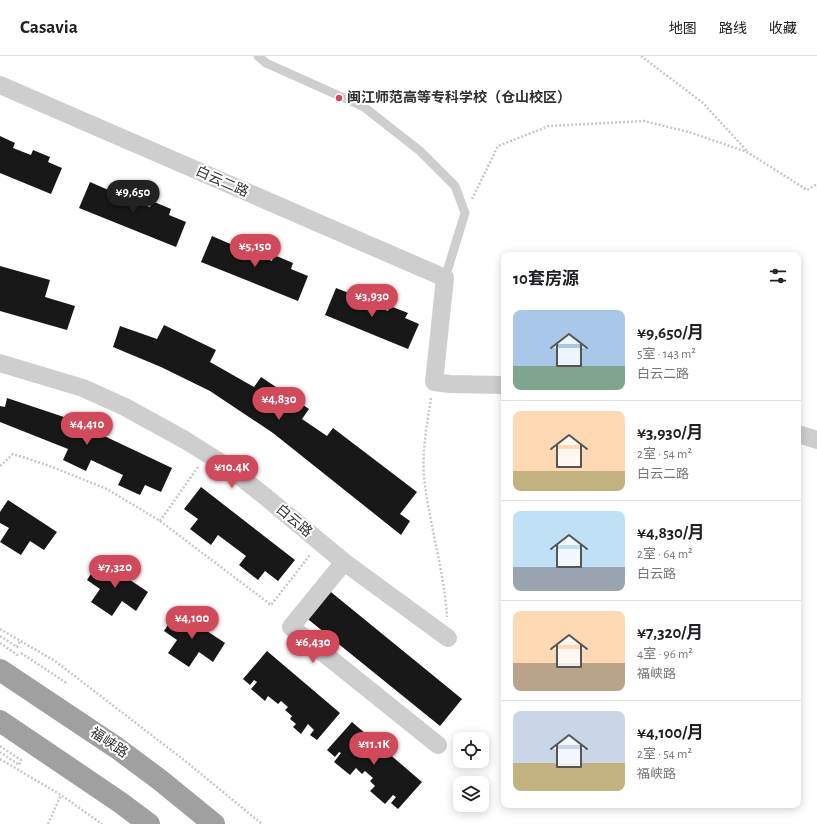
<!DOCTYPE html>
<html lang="zh">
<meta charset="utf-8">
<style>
body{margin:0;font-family:"Alegreya Sans","Noto Sans SC",sans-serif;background:#f6f6f6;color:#202124;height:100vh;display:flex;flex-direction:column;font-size:15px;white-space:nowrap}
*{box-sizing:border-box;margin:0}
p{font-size:13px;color:#757577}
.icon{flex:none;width:22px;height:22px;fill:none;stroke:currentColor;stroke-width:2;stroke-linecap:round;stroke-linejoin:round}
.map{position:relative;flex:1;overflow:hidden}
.details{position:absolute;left:501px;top:196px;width:300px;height:556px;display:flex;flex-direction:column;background:#fff;border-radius:8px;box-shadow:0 2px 10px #0003}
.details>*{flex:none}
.fabs{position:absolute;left:453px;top:676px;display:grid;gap:8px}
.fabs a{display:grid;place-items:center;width:36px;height:36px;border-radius:8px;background:#fff;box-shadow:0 2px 10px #0003;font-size:20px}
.price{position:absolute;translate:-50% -34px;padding:0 9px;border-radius:14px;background:#d14a5c;color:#fff;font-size:13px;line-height:26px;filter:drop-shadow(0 1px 2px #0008)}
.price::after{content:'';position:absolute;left:50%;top:24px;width:12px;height:9px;margin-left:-6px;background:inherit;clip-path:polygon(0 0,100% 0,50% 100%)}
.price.current{background:#222;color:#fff}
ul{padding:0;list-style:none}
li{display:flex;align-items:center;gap:12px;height:100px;padding:0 12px}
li+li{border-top:1px solid #e0e0e0}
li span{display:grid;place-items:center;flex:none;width:112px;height:80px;border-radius:8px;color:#555}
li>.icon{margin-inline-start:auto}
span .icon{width:48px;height:48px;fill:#fffc;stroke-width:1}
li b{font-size:17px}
h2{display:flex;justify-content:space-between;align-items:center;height:48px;padding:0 12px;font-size:17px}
header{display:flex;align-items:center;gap:24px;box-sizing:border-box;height:56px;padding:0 20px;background:#fff;border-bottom:1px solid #e0e0e0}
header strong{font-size:19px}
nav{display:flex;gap:22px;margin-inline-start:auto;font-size:14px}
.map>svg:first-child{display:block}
</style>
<header>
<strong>Casavia</strong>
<nav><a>地图</a><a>路线</a><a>收藏</a></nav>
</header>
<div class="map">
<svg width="817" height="768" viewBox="0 0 817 768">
<rect width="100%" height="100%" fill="#fff"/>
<path fill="#181818" d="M0,80L15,87L13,92L31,99L33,94L50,101L48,106L62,112L51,138L0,117Z
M90,126L113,136L115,131L132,137L130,143L150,151L152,145L171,153L169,159L186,166L176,191L79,152Z
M212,180L235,190L237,185L254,191L252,197L272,205L274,199L293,207L291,213L308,220L298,245L201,206Z
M0,210L50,224L45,241L75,250L67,274L0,255Z
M336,232L354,239L355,235L373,242L371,248L388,255L390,250L408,257L405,262L419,268L408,293L325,259Z
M164,269L216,294L210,306L254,331L261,321L309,353L302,363L327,380L333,372L417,436L400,458L410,465L401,479L273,377L210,335L161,311L113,291L120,270L157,283Z
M7,342L64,361L172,412L161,436L145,429L140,439L118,429L123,419L91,404L86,415L63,404L68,393L0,366V350L5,351Z
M201,431L295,504L278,525L265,515L258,524L239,509L246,500L218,479L211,489L190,473L198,463L184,453Z
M8,444L57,476L44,494L30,485L21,499L0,486L9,472L0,467V456Z
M100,504L148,536L136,555L122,545L112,560L91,546L100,533L87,524Z
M326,532L462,643L440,670L304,560Z
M177,555L225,587L213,606L199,596L189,611L168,597L177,584L164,575Z
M267,595L340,657L317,684L310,679L314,674L308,668L301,678L293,671L296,668L290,663L292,660L285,654L288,651L281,645L278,648L268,640L265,645L251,633L257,626L254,624L250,629L243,623Z
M352,666L422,726L398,753L391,747L396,741L393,739L385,748L370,735L375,730L370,725L373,722L365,715L362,718L356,712L350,719L334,706L341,697L339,696L335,701L327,694Z"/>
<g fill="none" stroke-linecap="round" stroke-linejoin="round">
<path stroke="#c8c8c8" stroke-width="2.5" stroke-dasharray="2 2" stroke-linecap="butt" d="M641,0L703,47L747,95
M472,143L498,90L549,70L644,65L689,76L747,96L807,134L817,128
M431,342C427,368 422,394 424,421C429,468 444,513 447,561
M0,410L13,398L47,409L107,433L160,465L198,411
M160,465L271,549L310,499
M0,573L55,605L184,704L262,768
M0,580L17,591L20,585
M0,587L19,600
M21,597L68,628
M0,690L21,704L19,709L0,696
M0,703L61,739L102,768
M48,768L61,739"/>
<path stroke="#cecece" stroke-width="9" d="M258,0L266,7L364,51L420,95L455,130L465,157L445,222"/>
<path stroke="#cecece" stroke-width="18" d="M0,29L445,222L434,326L450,328L504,329
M0,307L83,332L125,351L185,384L228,411L267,442L344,506L448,582
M798,378L817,384
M344,506L291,571L438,689"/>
<path stroke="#a0a0a0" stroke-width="22" d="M0,614L117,692L160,724L214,768
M0,665L121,747L149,768"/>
</g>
<circle fill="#d14a5c" stroke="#fff" stroke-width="1.5" cx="339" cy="42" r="4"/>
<g text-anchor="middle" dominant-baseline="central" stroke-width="4" stroke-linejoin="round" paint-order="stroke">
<g font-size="14" font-weight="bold" fill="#313131" stroke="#fff" text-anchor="start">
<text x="347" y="42">闽江师范高等专科学校（仓山校区）</text>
</g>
<g font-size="14" fill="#313131" stroke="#fff">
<text transform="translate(222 126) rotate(24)">白云二路</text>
<text transform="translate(294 465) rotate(40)">白云路</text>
<text transform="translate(109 687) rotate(34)">福峡路</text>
</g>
</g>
</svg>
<div class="fabs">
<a><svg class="icon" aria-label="locate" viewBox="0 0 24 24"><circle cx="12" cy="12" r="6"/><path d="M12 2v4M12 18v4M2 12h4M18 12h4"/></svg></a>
<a><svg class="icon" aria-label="layers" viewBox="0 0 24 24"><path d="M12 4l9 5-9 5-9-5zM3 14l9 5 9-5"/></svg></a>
</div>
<b class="price current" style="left:133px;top:158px">¥9,650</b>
<b class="price" style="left:255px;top:212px">¥5,150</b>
<b class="price" style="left:372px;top:262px">¥3,930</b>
<b class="price" style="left:279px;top:365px">¥4,830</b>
<b class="price" style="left:87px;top:390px">¥4,410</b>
<b class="price" style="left:232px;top:433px">¥10.4K</b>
<b class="price" style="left:115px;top:533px">¥7,320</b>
<b class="price" style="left:192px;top:584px">¥4,100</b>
<b class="price" style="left:313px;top:608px">¥6,430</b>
<b class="price" style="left:374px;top:710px">¥11.1K</b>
<section class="details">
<h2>10套房源<svg class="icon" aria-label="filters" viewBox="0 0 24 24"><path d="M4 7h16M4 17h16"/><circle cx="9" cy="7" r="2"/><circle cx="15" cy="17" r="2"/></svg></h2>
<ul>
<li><span style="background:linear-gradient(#a9c7e8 70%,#7fa58c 0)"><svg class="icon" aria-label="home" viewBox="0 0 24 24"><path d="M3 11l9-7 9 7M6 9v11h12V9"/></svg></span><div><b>¥9,650/月</b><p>5室 · 143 m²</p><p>白云二路</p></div></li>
<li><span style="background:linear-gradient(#ffd9b3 75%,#c2b280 0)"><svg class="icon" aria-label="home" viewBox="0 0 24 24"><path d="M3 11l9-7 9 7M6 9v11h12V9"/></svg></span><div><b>¥3,930/月</b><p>2室 · 54 m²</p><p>白云二路</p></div></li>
<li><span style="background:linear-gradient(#bfe0f5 70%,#9aa5b1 0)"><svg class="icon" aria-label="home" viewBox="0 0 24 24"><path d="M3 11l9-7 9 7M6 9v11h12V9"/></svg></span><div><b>¥4,830/月</b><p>2室 · 64 m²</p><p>白云路</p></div></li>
<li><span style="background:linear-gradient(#ffd9b3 65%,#b9a48a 0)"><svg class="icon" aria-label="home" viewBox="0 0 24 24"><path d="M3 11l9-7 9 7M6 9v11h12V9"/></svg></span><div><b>¥7,320/月</b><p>4室 · 96 m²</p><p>福峡路</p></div></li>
<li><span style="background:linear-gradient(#c9d6e8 65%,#c2b280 0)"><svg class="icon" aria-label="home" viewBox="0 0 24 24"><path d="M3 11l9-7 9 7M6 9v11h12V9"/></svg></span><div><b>¥4,100/月</b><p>2室 · 54 m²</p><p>福峡路</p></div></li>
</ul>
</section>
</div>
